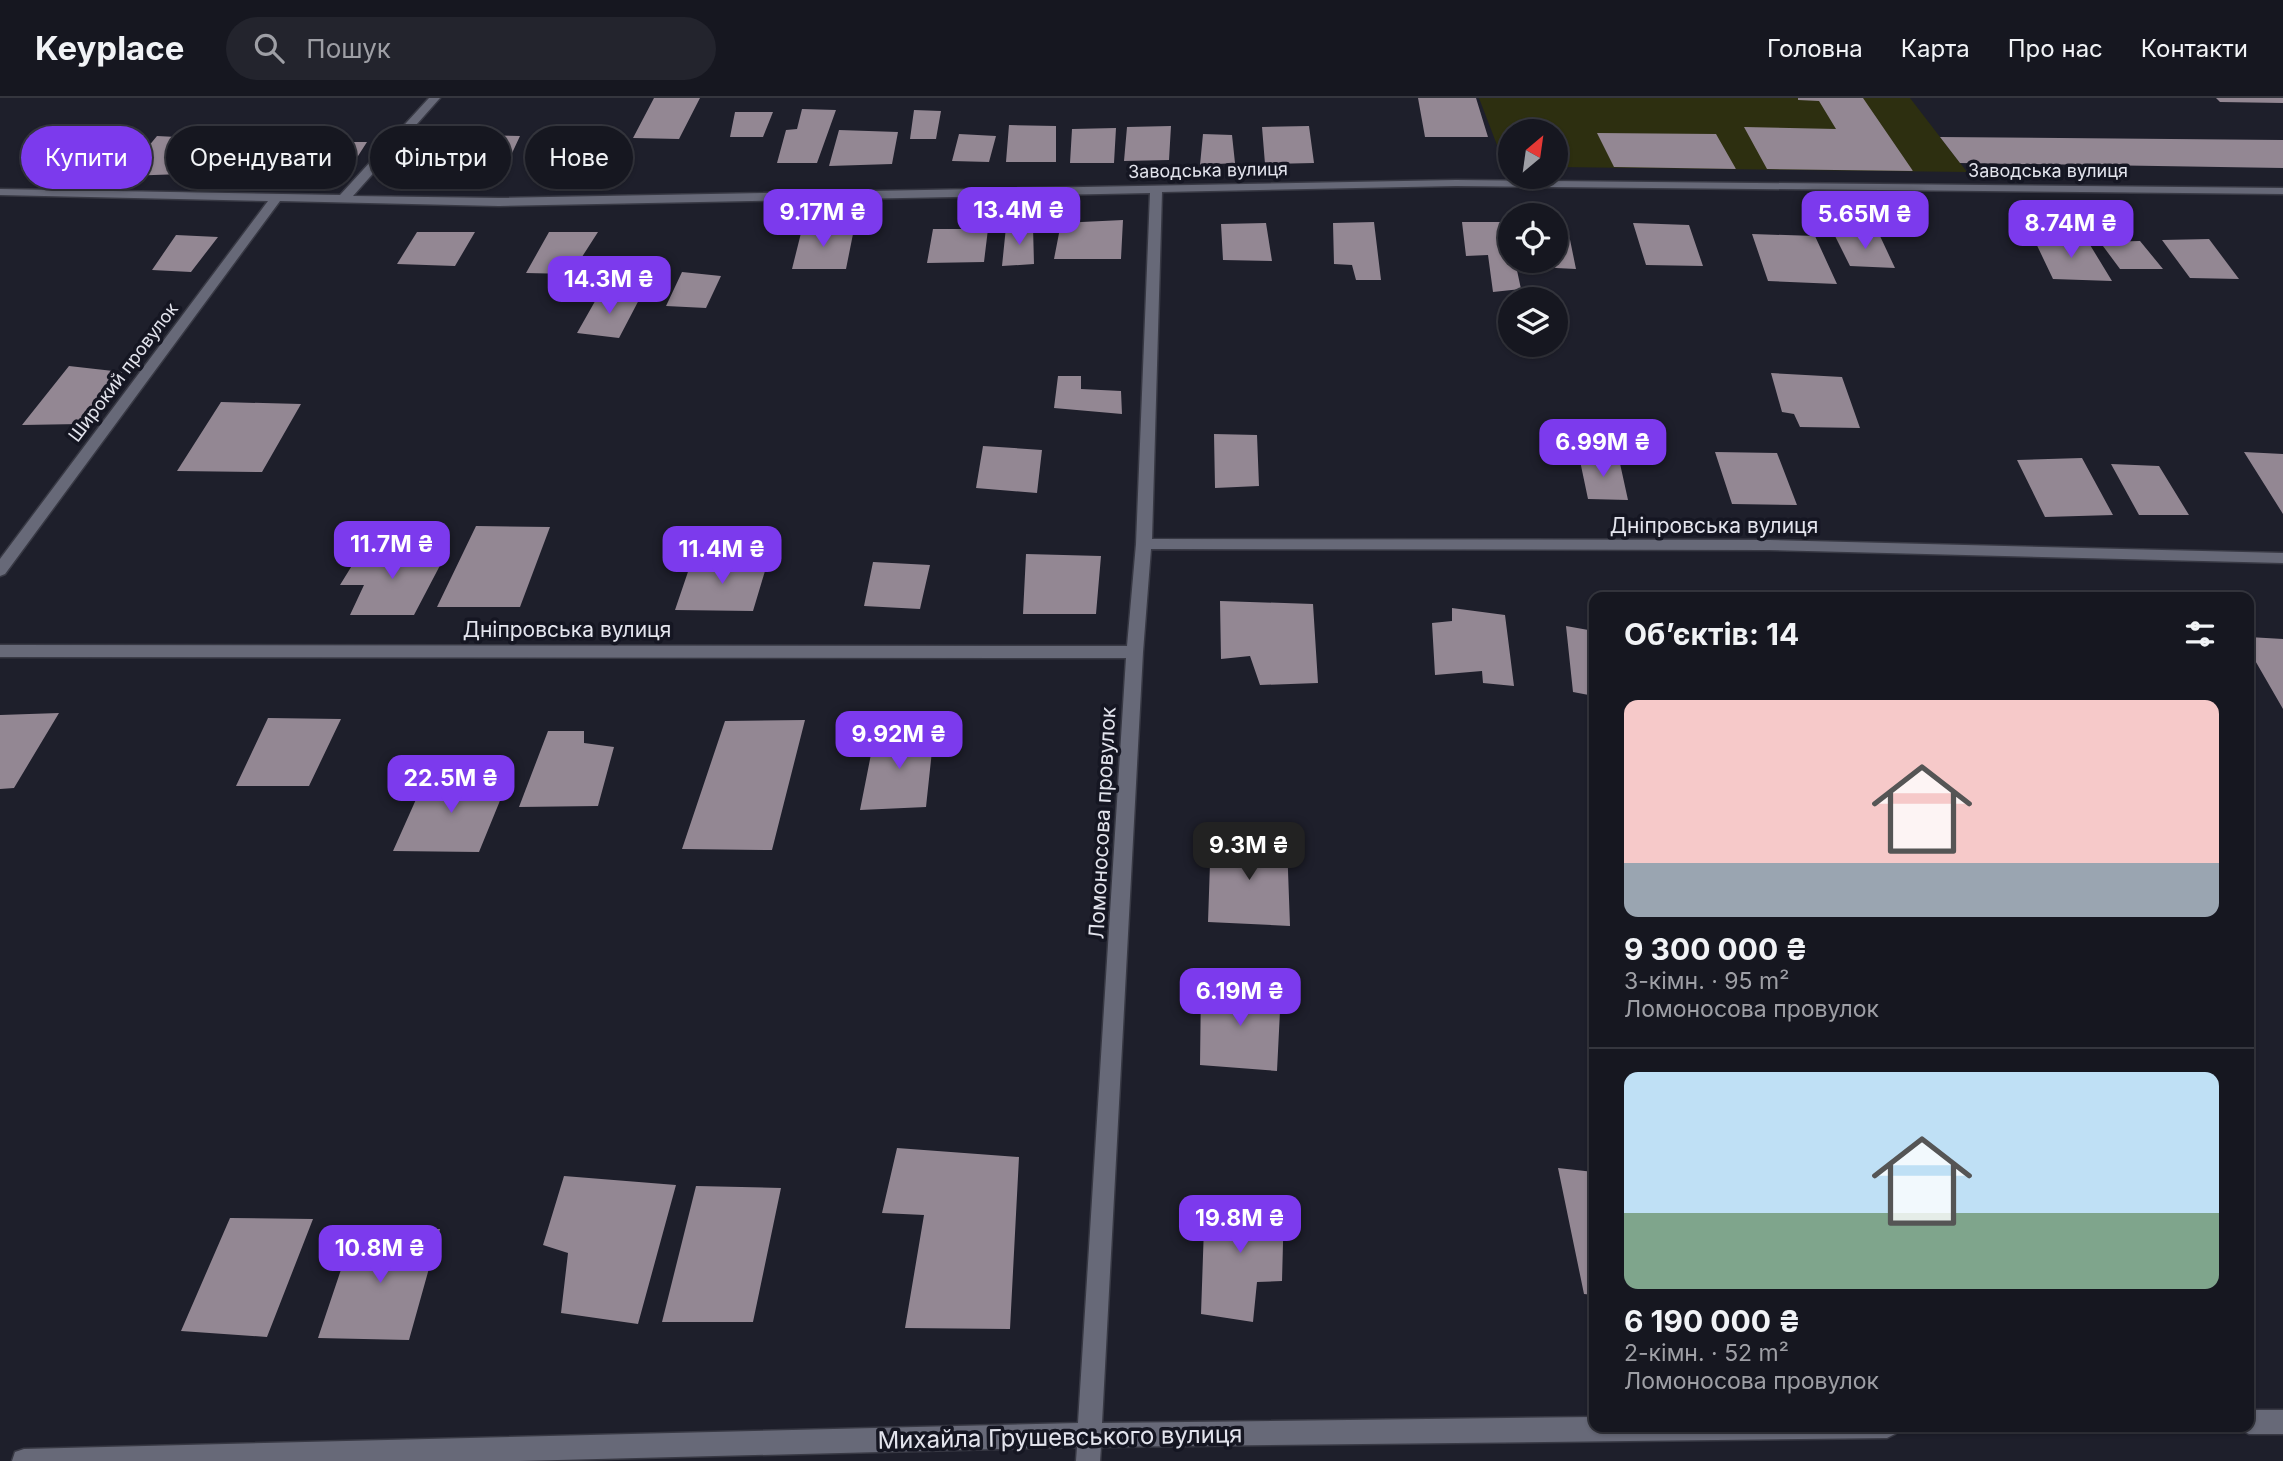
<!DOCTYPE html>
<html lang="uk">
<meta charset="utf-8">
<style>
body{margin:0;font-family:Inter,sans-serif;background:#23242d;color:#f1f3f6;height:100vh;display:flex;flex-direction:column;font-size:26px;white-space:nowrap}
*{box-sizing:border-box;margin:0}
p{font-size:23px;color:#9e9fa5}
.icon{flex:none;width:38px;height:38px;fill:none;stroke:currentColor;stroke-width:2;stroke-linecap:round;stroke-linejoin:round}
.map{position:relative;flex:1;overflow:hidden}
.sheet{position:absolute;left:1589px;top:494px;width:665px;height:840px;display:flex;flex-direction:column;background:#161720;border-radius:14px;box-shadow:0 2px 5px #0004,0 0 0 2px #35363e}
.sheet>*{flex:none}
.top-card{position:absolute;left:21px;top:28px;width:665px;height:63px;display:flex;gap:14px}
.needle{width:46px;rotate:29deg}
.controls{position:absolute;left:1498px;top:21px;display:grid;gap:14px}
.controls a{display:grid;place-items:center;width:70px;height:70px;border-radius:50%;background:#161720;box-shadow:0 2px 5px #0004,0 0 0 2px #35363e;font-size:35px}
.price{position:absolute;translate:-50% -60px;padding:0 16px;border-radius:14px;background:#7c3aed;color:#fff;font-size:23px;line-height:46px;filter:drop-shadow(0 2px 4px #0008)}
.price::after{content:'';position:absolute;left:50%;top:42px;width:21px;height:16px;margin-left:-10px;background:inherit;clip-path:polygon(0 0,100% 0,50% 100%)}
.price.selected{background:#222;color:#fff}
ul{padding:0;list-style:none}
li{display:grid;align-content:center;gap:14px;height:371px;padding:0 35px}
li+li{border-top:2px solid #35363e}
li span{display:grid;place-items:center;height:217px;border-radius:14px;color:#555}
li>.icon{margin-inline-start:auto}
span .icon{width:126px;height:126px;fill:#fffc;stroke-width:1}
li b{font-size:30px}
h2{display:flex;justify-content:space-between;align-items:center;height:84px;padding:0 35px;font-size:30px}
.chip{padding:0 24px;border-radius:32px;background:#161720;box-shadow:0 2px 5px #0004,0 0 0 2px #35363e;font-size:24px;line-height:63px}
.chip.selected{background:#7c3aed;color:#fff}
header{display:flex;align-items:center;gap:42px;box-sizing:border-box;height:98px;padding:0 35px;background:#161720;border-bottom:2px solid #35363e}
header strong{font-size:33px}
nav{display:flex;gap:38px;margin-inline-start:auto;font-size:24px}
.search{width:490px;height:63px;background:#23242d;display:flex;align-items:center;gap:18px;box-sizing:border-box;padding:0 24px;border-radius:38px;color:#9e9fa5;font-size:26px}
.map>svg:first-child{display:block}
</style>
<header>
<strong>Keyplace</strong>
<div class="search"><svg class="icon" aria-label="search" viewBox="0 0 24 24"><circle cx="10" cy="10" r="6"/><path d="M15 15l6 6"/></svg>Пошук</div>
<nav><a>Головна</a><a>Карта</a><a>Про нас</a><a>Контакти</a></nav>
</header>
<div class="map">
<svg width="2283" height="1363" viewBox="0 0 2283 1363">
<rect width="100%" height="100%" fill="#1e1f2b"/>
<path fill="#2d2f10" d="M1479,0H1910L1967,74L1556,69V33H1510V68H1505Z"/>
<path fill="#938793" d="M654,0H700L679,41L633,40Z
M1418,0H1476L1488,39H1425Z
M1798,0H1863L1913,73L1767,71L1744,29L1836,31L1819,3L1798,2Z
M2216,0H2283V5L2220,4Z
M802,11L836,12L817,65H777L786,32L797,31Z
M914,12L941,13L936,41H910Z
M735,14H773L763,39H730Z
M1009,27L1056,28V64H1006Z
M1171,28L1169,62L1124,63L1127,29Z
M1309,28L1314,65L1265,66L1262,29Z
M1116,30L1114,65H1070L1072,31Z
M612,31L594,70L553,69L568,32Z
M839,32L898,34L892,66L829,68Z
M1597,35L1716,36L1736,71L1614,69Z
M959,36L996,38L989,64L952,63Z
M1203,36L1232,37L1235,65L1200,67Z
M467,37L520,38L506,68H444Z
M157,38L235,42L213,75L124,78Z
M1940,39L2283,42V70L1960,65Z
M293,44H367L349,72L274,74Z
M1123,122L1121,161H1054L1061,125Z
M1374,124L1381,182H1356L1352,167L1334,166L1333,125Z
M1462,124H1506L1510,163H1515L1521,191L1493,194L1488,157L1466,158Z
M1266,125L1272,163L1223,162L1221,126Z
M1633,125L1689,127L1703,168L1646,167Z
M1556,126L1567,127L1576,171L1536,169L1535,163H1556Z
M1006,129H1033L1034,166L1002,168Z
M802,131H854L846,171H792Z
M933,131H988L984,164L927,165Z
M417,134H475L455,168L397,166Z
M549,134H598L571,176L526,175Z
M1752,136L1815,138L1837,186L1768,183Z
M176,137L218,139L191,174L152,172Z
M1835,138H1880L1895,170L1850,168Z
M2033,139L2087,142L2112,183L2053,181Z
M2209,141L2239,181L2190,180L2162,142Z
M2140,143L2163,171H2120L2100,144Z
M682,174L721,178L706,210L666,208Z
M598,198H641L619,240L577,235Z
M69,268L122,274L80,326L22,327Z
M1771,275L1842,279L1860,330L1800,329L1794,316L1782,314Z
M1058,278H1081V291L1121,293L1122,316L1054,310Z
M221,304L301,306L262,374L177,373Z
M1214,336L1257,337L1259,388L1215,390Z
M983,348L1042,352L1037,395L976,390Z
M1715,354L1777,355L1797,407L1732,406Z
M2244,354L2283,356V416Z
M1579,358L1619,361L1628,402L1588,401Z
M2082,360L2113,417L2045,419L2017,362Z
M2111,366L2159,368L2189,417H2139Z
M476,428L550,429L520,509H437Z
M361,453L446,456L414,517H350L364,487H340Z
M1026,456L1101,458L1096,516H1023Z
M692,462L768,463L753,513L675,512Z
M873,464L930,467L920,511L864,508Z
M1220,503L1313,506L1318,585L1260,587L1250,558L1221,561Z
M1452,510L1505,517L1514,588L1483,585L1482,573L1435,577L1432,525L1452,523Z
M1566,528L1594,533V598L1573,594Z
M2249,539L2283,541V611L2249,552Z
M59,615L14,690L0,691V617Z
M268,620L341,621L309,688H236Z
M805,622L772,752L682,751L725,623Z
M548,633H584V645L614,649L598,708L519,709Z
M934,634L926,709L860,712L875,636Z
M426,679L508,683L479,754L393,753Z
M1211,736L1287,745L1290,828L1208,824Z
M1201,887L1281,893L1277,973L1200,967Z
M897,1050L1019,1059L1010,1231L905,1230L924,1117L882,1115Z
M1558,1070L1594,1074V1197L1584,1196Z
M564,1078L676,1087L638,1226L561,1215L568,1155L543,1147Z
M696,1088L781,1090L753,1224H662Z
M1205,1100L1284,1107L1282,1183L1257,1184L1253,1224L1201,1216Z
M230,1120L313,1121L267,1239L181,1233Z
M440,1131L409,1242L318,1240L354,1133Z"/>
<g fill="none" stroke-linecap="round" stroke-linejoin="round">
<g stroke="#383944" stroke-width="3">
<path id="minor" d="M429,0H440L353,98L499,100L1456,82L2283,90V96L1456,88L1162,94L1152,441L1769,442L2283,455V465L1769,452L1151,451L1143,554L1102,1325L1594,1319V1328H1899L1895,1336L1887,1340L1101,1349L1100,1363H1076L1077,1349L519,1363H12L15,1354L24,1351L1078,1325L1126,560L0,559V547L1127,548L1136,446L1150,95L499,108L280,103L5,476L0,478V461L268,103L0,97V91L340,97Z
M2249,1312H2283V1336H2249L2241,1332L2239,1328H2249Z"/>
</g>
<use href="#minor" fill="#676978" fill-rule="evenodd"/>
</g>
<g text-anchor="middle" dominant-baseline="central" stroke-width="7" stroke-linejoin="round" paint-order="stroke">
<g font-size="18" fill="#e3e4ed" stroke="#151622">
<text transform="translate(1208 72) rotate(-1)">Заводська вулиця</text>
<text x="2048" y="72">Заводська вулиця</text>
<text transform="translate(123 274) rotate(-53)">Широкий провулок</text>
</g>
<g font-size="21" fill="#e3e4ed" stroke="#151622">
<text x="1714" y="427">Дніпровська вулиця</text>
<text x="567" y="531">Дніпровська вулиця</text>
<text transform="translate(1102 725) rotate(-87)">Ломоносова провулок</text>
</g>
<g font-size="24" fill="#e3e4ed" stroke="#151622">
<text transform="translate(1060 1339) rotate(-1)">Михайла Грушевського вулиця</text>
</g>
</g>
</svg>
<div class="controls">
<a><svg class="needle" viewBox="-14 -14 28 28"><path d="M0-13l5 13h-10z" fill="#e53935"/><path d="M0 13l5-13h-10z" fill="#9e9fa5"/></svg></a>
<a><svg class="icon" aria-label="locate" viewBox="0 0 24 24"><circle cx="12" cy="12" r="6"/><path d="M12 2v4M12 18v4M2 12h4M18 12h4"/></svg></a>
<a><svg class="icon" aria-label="layers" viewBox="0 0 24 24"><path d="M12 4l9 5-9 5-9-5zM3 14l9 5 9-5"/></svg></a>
</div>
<b class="price" style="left:1019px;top:149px">13.4M ₴</b>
<b class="price" style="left:823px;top:151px">9.17M ₴</b>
<b class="price" style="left:1865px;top:153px">5.65M ₴</b>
<b class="price" style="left:2071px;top:162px">8.74M ₴</b>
<b class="price" style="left:609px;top:218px">14.3M ₴</b>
<b class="price" style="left:1603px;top:381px">6.99M ₴</b>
<b class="price" style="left:392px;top:483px">11.7M ₴</b>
<b class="price" style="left:722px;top:488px">11.4M ₴</b>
<b class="price" style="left:899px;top:673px">9.92M ₴</b>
<b class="price" style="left:451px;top:717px">22.5M ₴</b>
<b class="price selected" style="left:1249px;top:784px">9.3M ₴</b>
<b class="price" style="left:1240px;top:930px">6.19M ₴</b>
<b class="price" style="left:1240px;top:1157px">19.8M ₴</b>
<b class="price" style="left:380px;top:1187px">10.8M ₴</b>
<div class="top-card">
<a class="chip selected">Купити</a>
<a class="chip">Орендувати</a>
<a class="chip">Фільтри</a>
<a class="chip">Нове</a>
</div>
<section class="sheet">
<h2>Об’єктів: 14<svg class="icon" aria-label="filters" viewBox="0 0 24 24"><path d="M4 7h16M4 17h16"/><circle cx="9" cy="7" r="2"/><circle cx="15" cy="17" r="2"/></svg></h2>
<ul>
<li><span style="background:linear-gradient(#f6c9c9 75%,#9aa5b1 0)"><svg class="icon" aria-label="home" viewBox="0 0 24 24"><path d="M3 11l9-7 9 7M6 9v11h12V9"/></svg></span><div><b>9 300 000 ₴</b><p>3-кімн. · 95 m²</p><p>Ломоносова провулок</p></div></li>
<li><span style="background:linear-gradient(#bfe0f5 65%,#7fa58c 0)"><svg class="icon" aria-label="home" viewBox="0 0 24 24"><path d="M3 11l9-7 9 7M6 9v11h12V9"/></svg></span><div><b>6 190 000 ₴</b><p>2-кімн. · 52 m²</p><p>Ломоносова провулок</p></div></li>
</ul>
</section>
</div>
